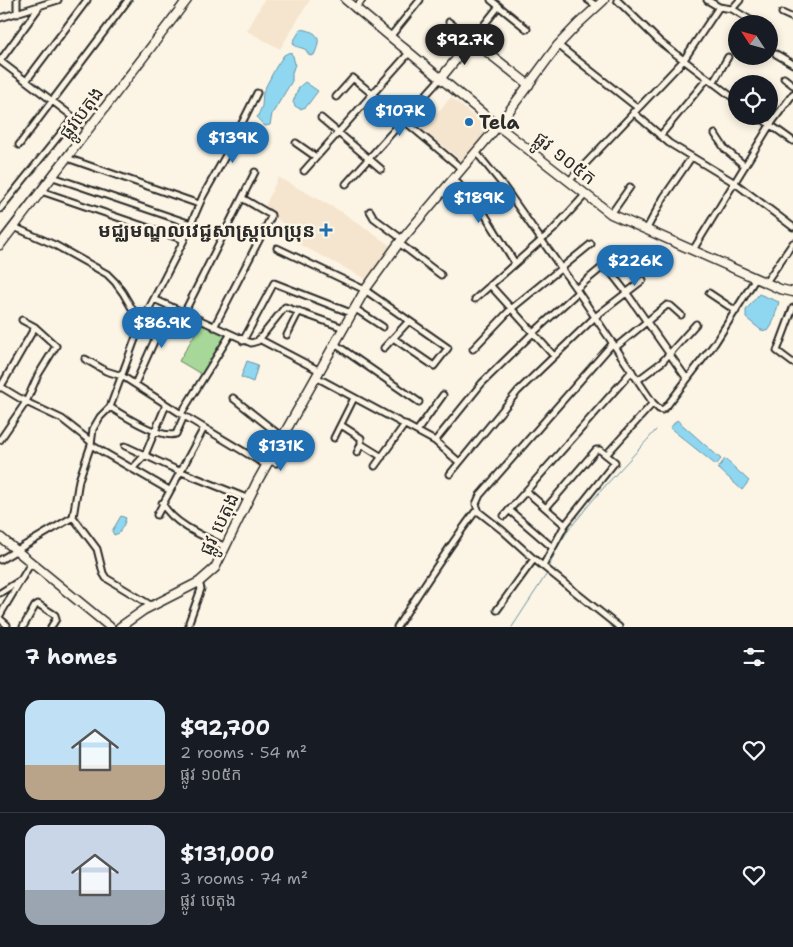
<!DOCTYPE html>
<meta charset="utf-8">
<style>
body{margin:0;font-family:"Shantell Sans","Noto Sans Khmer",sans-serif;background:#242831;color:#f1f3f6;height:100vh;display:flex;flex-direction:column;font-size:19px;white-space:nowrap}
*{box-sizing:border-box;margin:0}
p{font-size:16px;color:#9ea1a6}
.icon{flex:none;width:28px;height:28px;fill:none;stroke:currentColor;stroke-width:2;stroke-linecap:round;stroke-linejoin:round}
.map{position:relative;height:627px;overflow:hidden}
.side{display:flex;flex-direction:column;background:#171b24;flex:1}
.side>*{flex:none}
.needle{width:32px;rotate:306deg}
.buttons{position:absolute;left:728px;top:15px;display:grid;gap:10px}
.buttons a{display:grid;place-items:center;width:50px;height:50px;border-radius:50%;background:#171b24;box-shadow:0 2px 8px #0003;font-size:25px}
.price{position:absolute;translate:-50% -42px;padding:0 11px;border-radius:18px;background:#1f6fb2;color:#fff;font-size:16px;line-height:32px;filter:drop-shadow(0 1px 2px #0008)}
.price::after{content:'';position:absolute;left:50%;top:30px;width:15px;height:11px;margin-left:-8px;background:inherit;clip-path:polygon(0 0,100% 0,50% 100%)}
.price.active{background:#222;color:#fff}
ul{padding:0;list-style:none}
li{display:flex;align-items:center;gap:15px;height:125px;padding:0 25px}
li+li{border-top:1px solid #363941}
li span{display:grid;place-items:center;flex:none;width:140px;height:100px;border-radius:15px;color:#555}
li>.icon{margin-inline-start:auto}
span .icon{width:60px;height:60px;fill:#fffc;stroke-width:1}
li b{font-size:21px}
h2{display:flex;justify-content:space-between;align-items:center;height:60px;padding:0 25px;font-size:21px}
.map>svg:first-child{display:block}
</style>
<div class="map">
<svg width="793" height="627" viewBox="0 0 793 627">
<rect width="100%" height="100%" fill="#fcf5e5"/>
<filter id="ink" filterUnits="userSpaceOnUse"><feTurbulence type="fractalNoise" baseFrequency=".02" numOctaves="2"/><feDisplacementMap in="SourceGraphic" scale="10" xChannelSelector="R" yChannelSelector="G"/><feConvolveMatrix kernelMatrix="1 2 1 2 8 2 1 2 1" color-interpolation-filters="sRGB"/></filter>
<g filter="url(#ink)">
<path fill="#f6e5ce" d="M264,0H310L280,49L247,31Z
M451,97L490,130L463,162L423,130Z
M278,177L342,212L391,246L366,279L281,235L285,226L265,207Z"/>
<path fill="#a7d899" stroke="#698262" d="M202,322L226,335L203,375L179,361Z"/>
<path fill="#8fd7f1" stroke="#6792a2" d="M301,29C319,32 322,38 314,55L310,56L305,49L295,46L293,42Z
M290,52L293,56L295,64L292,73V81L272,114L270,125L265,126L257,118L262,106L263,92L276,67L284,55Z
M305,82L318,91L306,107L300,109L295,106L293,102L299,87Z
M759,294L779,302L772,325L768,331L761,330L746,318V310Z
M247,361L258,365L253,382L241,377Z
M677,420L721,459L716,465L670,428Z
M725,459L749,481L742,490L718,468Z
M121,516L126,518L124,524L119,533L114,535L112,531Z"/>
<g fill="none" stroke-linecap="round" stroke-linejoin="round">
<path stroke="#6792a2" stroke-width="1" d="M549,569C554,549 567,531 580,516C603,486 631,459 656,430
M512,627L548,572"/>
<g stroke="#2b2b2b" stroke-width="9">
<path id="street" d="M17,0V14
M491,0L527,29
M588,0L597,6
M617,0L660,42L736,100
M707,0L719,7L732,9L757,24
M40,6L0,61L89,129
M355,9L362,0
M732,9L740,0
M782,13L793,18
M0,18L58,0
M449,22L472,40L499,6
M390,37L420,0
M558,45L638,108
M776,54L793,64
M784,78L793,85
M26,81L87,0
M713,83L728,57
M336,97L353,78L461,168
M633,112L669,143L735,183L793,227
M758,116L793,141
M321,118L381,169
M715,134L725,149L745,166
M660,136L707,79
M296,143L316,157
M19,145L128,0
M476,152L502,184L576,289L653,403L659,409L662,410L666,407L715,343L756,278
M67,158L199,204
M304,171L409,53
M53,177L191,224
M453,178L482,210L515,263
M569,181L683,61L719,7
M346,184L440,79
M41,191L184,240
M0,209L74,117
M370,211L374,218L402,239
M611,214L630,187
M14,227L55,245L107,274L115,282L123,293L141,324
M646,230L664,197L691,158
M399,243L441,275
M277,248L365,290L448,348L434,366L393,338
M693,250L770,125L793,94
M605,265L626,292L687,379
M766,282L793,243
M490,285L554,356
M576,289L617,255
M709,293L736,311
M154,299L251,343L258,341L285,307L344,328
M475,299L553,230L586,194
M354,308L383,327
M793,308L777,351L793,363
M184,313L255,172
M214,327L271,217V215L242,198
M287,335L299,311
M259,339L320,371
M243,341L274,283L351,313
M335,344L419,402
M616,347L667,305L671,306L681,315
M384,348L408,322
M473,349L511,309L591,244
M85,359L106,371L122,376L186,417L266,465
M316,377L435,441L459,462
M638,380L662,362L696,324
M135,384L170,306
M1,387L26,402L62,419L90,441
M0,388L35,327
M233,398L282,437
M110,407C124,416 161,439 176,434L184,416
M181,414L230,335
M341,425L361,438V444L357,453
M417,431L443,395
M334,438L354,398
M0,440L26,402L38,375L56,346L35,327L22,320
M435,441L482,383L533,333L578,292
M361,444L382,457
M91,445L169,490
M125,446L179,471L249,499
M606,455L653,403
M269,461L276,463L286,452
M375,466L405,424
M132,469L145,455L166,405
M450,474L518,391L595,317L643,280
M526,491L565,525
M162,503C174,525 205,537 226,547
M509,510L552,547
M479,512L476,504L480,495L613,343
M157,515L204,428
M504,516L632,371
M0,560L73,517
M543,566L565,525L615,462L600,450H596L546,508
M0,593L19,581
M152,606L106,578L103,573L97,549L73,517L79,480L91,445L93,429L100,417L110,407L140,326L184,240L203,196L226,155L257,93
M497,610L534,559
M0,615L31,563
M0,619L7,625
M23,627L35,606L38,604L55,615L56,619L51,627
M189,627V622L201,589L199,582
M397,627C422,588 447,549 475,512H479L502,530L534,559L619,627"/>
</g>
<g stroke="#2b2b2b" stroke-width="11">
<path id="secondary" d="M346,0L498,126L611,214L780,289L793,292
M440,79L472,40L529,85
M0,245L187,0
M0,537L110,627
M120,627L144,610L199,582L215,568L257,482L365,290L399,243L498,126L558,45L578,24L604,0"/>
</g>
<use href="#street" stroke="#fcf5e5" stroke-width="5"/>
<use href="#secondary" stroke="#fcf5e5" stroke-width="8"/>
<path stroke="#2b2b2b" stroke-width="1" d="M0,236L181,0"/>
</g>
</g>
<g fill="#1f6fb2" stroke="#fcf5e5" stroke-width="2">
<circle cx="469" cy="122" r="5"/>
<path d="M323.5 222.5h5v5h5v5h-5v5h-5v-5h-5v-5h5z"/>
</g>
<g text-anchor="middle" dominant-baseline="central" stroke-width="5" stroke-linejoin="round" paint-order="stroke">
<g font-size="19" fill="#2b2b2b" stroke="#fcf5e5">
<text transform="translate(81 113) rotate(-53)">ផ្លូវបេតុង</text>
<text transform="translate(565 158) rotate(38)">ផ្លូវ ១០៥ក</text>
<text transform="translate(219 524) rotate(-64)">ផ្លូវ បេតុង</text>
</g>
<g font-size="19" font-weight="bold" fill="#2b2b2b" stroke="#fcf5e5" text-anchor="start">
<text x="479" y="122">Tela</text>
<text x="315" y="230" text-anchor="end">មជ្ឈមណ្ឌលវេជ្ជសាស្ត្រហេប្រុន</text>
</g>
</g>
</svg>
<div class="buttons">
<a><svg class="needle" viewBox="-14 -14 28 28"><path d="M0-13l5 13h-10z" fill="#e53935"/><path d="M0 13l5-13h-10z" fill="#9ea1a6"/></svg></a>
<a><svg class="icon" aria-label="locate" viewBox="0 0 24 24"><circle cx="12" cy="12" r="6"/><path d="M12 2v4M12 18v4M2 12h4M18 12h4"/></svg></a>
</div>
<b class="price active" style="left:465px;top:66px">$92.7K</b>
<b class="price" style="left:400px;top:137px">$107K</b>
<b class="price" style="left:233px;top:164px">$139K</b>
<b class="price" style="left:479px;top:224px">$189K</b>
<b class="price" style="left:635px;top:287px">$226K</b>
<b class="price" style="left:162px;top:349px">$86.9K</b>
<b class="price" style="left:281px;top:472px">$131K</b>
</div>
<section class="side">
<h2>7 homes<svg class="icon" aria-label="filters" viewBox="0 0 24 24"><path d="M4 7h16M4 17h16"/><circle cx="9" cy="7" r="2"/><circle cx="15" cy="17" r="2"/></svg></h2>
<ul>
<li><span style="background:linear-gradient(#bfe0f5 65%,#b9a48a 0)"><svg class="icon" aria-label="home" viewBox="0 0 24 24"><path d="M3 11l9-7 9 7M6 9v11h12V9"/></svg></span><div><b>$92,700</b><p>2 rooms · 54 m²</p><p>ផ្លូវ ១០៥ក</p></div><svg class="icon" aria-label="heart" viewBox="0 0 24 24"><path d="M12 20l-8-8c-3-5 5-10 8-4 3-6 11-1 8 4z"/></svg></li>
<li><span style="background:linear-gradient(#c9d6e8 65%,#9aa5b1 0)"><svg class="icon" aria-label="home" viewBox="0 0 24 24"><path d="M3 11l9-7 9 7M6 9v11h12V9"/></svg></span><div><b>$131,000</b><p>3 rooms · 74 m²</p><p>ផ្លូវ បេតុង</p></div><svg class="icon" aria-label="heart" viewBox="0 0 24 24"><path d="M12 20l-8-8c-3-5 5-10 8-4 3-6 11-1 8 4z"/></svg></li>
</ul>
</section>
